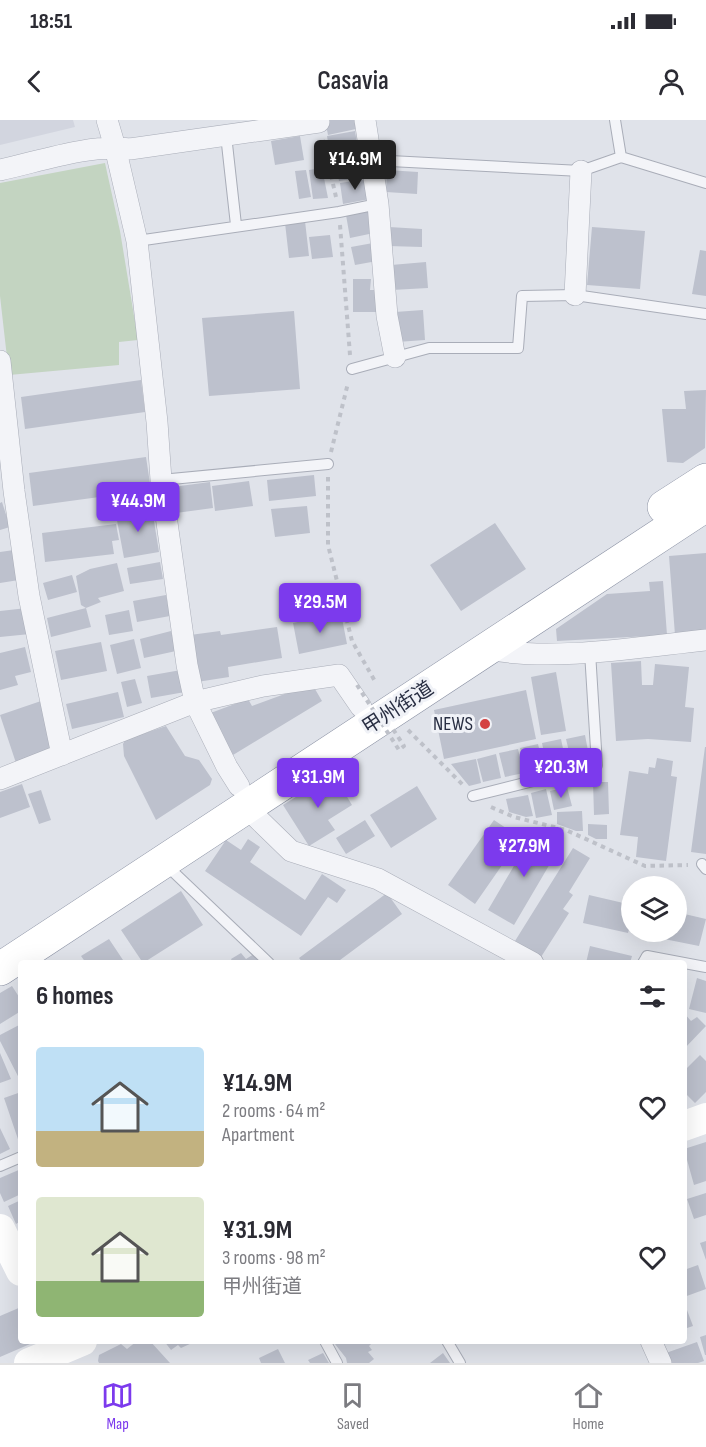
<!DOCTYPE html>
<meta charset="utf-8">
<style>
body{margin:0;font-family:"Sofia Sans Condensed","Noto Sans JP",sans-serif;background:#f7f7f7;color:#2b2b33;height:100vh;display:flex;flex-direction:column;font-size:22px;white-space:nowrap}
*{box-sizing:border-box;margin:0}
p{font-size:20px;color:#7c7c81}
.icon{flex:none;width:33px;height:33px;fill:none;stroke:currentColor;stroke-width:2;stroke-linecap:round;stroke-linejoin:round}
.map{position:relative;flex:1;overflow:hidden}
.details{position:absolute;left:18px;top:840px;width:669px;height:384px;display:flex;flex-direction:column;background:#fff;border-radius:6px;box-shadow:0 6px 24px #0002}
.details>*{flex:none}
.tools{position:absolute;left:621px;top:756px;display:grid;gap:12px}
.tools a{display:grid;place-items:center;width:66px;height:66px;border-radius:50%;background:#fff;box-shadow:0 6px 24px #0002;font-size:30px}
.price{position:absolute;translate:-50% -51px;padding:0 14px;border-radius:6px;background:#7c3aed;color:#fff;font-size:20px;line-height:39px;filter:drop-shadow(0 2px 3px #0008)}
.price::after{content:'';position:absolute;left:50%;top:36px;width:18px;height:14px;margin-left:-9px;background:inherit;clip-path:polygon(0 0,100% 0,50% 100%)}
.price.active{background:#222;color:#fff}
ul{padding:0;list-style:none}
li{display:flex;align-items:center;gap:18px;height:150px;padding:0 18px}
li span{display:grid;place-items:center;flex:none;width:168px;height:120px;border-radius:6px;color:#555}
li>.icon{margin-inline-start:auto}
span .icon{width:72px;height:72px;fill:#fffc;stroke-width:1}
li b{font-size:26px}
h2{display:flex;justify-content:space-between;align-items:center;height:72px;padding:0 18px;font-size:26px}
.status{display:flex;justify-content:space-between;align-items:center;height:42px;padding:0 30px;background:#fff;direction:ltr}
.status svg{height:16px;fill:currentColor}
header{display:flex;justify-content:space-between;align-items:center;height:78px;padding:0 18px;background:#fff;font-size:27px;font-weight:600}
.tabs{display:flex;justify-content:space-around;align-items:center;height:84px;border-top:2px solid #e1e1e2;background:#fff;font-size:16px;color:#7c7c81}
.tabs a{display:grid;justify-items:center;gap:3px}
.tabs .active{color:#7c3aed}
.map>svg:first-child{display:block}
</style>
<div class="status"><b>18:51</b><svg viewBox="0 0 49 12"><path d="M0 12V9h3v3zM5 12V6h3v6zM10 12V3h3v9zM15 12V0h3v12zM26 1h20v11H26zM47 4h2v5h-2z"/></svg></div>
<header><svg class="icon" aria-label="back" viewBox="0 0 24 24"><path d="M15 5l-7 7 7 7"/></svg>Casavia<svg class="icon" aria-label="person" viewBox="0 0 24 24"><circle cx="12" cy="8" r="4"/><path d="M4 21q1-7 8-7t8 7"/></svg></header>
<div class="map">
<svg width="706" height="1243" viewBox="0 0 706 1243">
<rect width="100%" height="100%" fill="#e0e3ea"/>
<path fill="#d2d5df" d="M0,0H73L75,7L0,25Z"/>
<path fill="#c3d4c1" d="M105,43L120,111L138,220L119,222V245L9,255L0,176V63Z"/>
<path fill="#bdc1cd" d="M325,0H354L356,9L328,15Z
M355,11L358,29L330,34L327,16Z
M300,16L304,40L275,45L271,21Z
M364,36L368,56L339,61L335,41Z
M322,48L328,78L313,79L309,50Z
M306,50L311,77L299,79L295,51Z
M387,50L418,52L417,74L386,72Z
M367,59L370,79L343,84L340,63Z
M370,91L374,113L350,118L346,95Z
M305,101L309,136L289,138L285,103Z
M389,107L422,109V127L388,126Z
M592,107L645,111L640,169L587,165Z
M330,115L333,137L312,139L309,117Z
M373,123L377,141L355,145L351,127Z
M700,130L706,131V176L692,174Z
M426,142L428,168L392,170L391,145Z
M353,159H371L370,170H379L378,192H353Z
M423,190L425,220L397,222L395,192Z
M294,191L300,269L209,276L202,198Z
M141,260L145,292L25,309L21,277Z
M706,270L705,328L683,343L667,342L662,289H686L684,271Z
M146,337L151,370L33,386L29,353Z
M314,355L316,376L269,381L267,360Z
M249,361L253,386L215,391L212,366Z
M210,362L213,388L176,393L172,367Z
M2,382L10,407L0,410V383Z
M307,386L310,413L275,417L271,389Z
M152,389L159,432L124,438L116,395Z
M495,403L526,449L461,491L430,445Z
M116,404L119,420L112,421L114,434L45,442L42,413Z
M14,430L19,460L0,463V432Z
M706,433V512L675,515L669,436Z
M160,442L163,459L130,464L127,448Z
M117,443L124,471L98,478L101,482L86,488L91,507L51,517L47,498L86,488L81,485L76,456L90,449Z
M72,455L77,472L48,480L43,463Z
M663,461L667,515L557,521L556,509L607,474L650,471L649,462Z
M166,475L170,496L137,502L133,481Z
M27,488L30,514L0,517V491Z
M129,490L133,511L109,515L105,495Z
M341,493L347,524L299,534L293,503Z
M277,507L282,538L228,547L229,557L197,562L190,515L220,511L221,515Z
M171,511L176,531L144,538L140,519Z
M134,519L141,548L117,554L110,525Z
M101,522L107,551L61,560L55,531Z
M25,527L31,552L15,556L18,565L0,570V533Z
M641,541L642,565H653L655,544L689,547L685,587L694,588L691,622L648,619L616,621L611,543Z
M181,550L185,572L151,578L147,556Z
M556,552L566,611L541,615L531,557Z
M135,559L142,583L127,587L121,562Z
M312,564L322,581L233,635L208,594L248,579L252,586Z
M526,570L536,619L444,639L434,590Z
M118,572L124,597L72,609L66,584Z
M41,581L58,631L17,646L0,595Z
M166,606L185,636L199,640L212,659L210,665L156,700L124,636L123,624L125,620Z
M585,615L589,636L571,640L566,619Z
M561,619L566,643L547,647L542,623Z
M538,624L544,648L525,652L520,628Z
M705,627H706V734L691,732Z
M518,629L524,653L505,657L499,633Z
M496,634L501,658L483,662L477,639Z
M657,638L673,641L671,656L677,657L666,741L636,737L638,717L620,715L629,651L648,654L649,647L655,648Z
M476,639L481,663L469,666L451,644Z
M333,654L352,685L328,700L335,710L309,726L283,685Z
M593,662H608L609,694L594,695Z
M22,664L30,687L0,698V672Z
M417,666L437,699L391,728L370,695Z
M567,667L572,686L554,690L550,671Z
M546,669L552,695L536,698L531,673Z
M41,670L51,700L39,704L28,674Z
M528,675L533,696L526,697L509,692L506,679Z
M582,691L583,711H576L557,704V692Z
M365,700L375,716L346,734L336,718Z
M494,700L521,718L475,784L448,765Z
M588,704L607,705V719H596L588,715Z
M535,710L561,725L514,805L488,790Z
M248,719L260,727L250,742L305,780L322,754L346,770L337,783L328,777L301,816L205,751L226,720L241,730Z
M573,728L590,738L569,772L573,775L563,789L569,793L541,837L515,821Z
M181,771L203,805L143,843L121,810Z
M387,773L402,794L336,843H303L299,838Z
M589,775L632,785V798L628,813L583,803Z
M676,792L706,799L699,826L634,813L676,812Z
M109,819L125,843H86L81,836Z
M590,826L632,836L630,843H586Z
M257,832L264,843H233L231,839L241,833L246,839Z
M697,858L706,861V893L689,889Z
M12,866L21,880V891L0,904V873Z
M684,893L691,901L697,897L706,906L684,929Z
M21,904V962L0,921V915Z
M0,933L11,959L0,963Z
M700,935L706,941V972L695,983L684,972V951Z
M21,972V1028L4,978Z
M0,1008L10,1029L0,1034Z
M706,1022V1061L694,1065L684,1029Z
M21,1049V1074L4,1082L0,1073V1058Z
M706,1073V1095L694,1099L687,1079Z
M21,1080V1101L16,1104L8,1086Z
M706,1121V1140L700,1123Z
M698,1145L706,1169L684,1177V1150Z
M684,1182L693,1206L684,1209Z
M21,1187V1221H37L0,1237V1196Z
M706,1215V1235H705L700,1217Z
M137,1221H150L170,1243H99L98,1241L99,1235L121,1224L127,1229Z
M164,1221H191L192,1223L181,1228L178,1225L171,1230Z
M336,1221H374L369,1226L372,1230L368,1232L374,1239L369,1243H347L346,1238L335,1224Z
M697,1222L704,1241L698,1243H667L663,1234Z
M278,1229L285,1243H261L259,1238Z
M323,1233L329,1243H310L308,1240Z
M443,1233L450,1243H430Z"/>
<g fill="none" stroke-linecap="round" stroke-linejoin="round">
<g stroke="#a9adb8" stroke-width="12">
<path id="lane" d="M615,0L621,37
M226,15L236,105
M371,40L581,51L621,37L706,63
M137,121L339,92L378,84
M352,249L429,228H518L522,176L575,175L706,194
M161,360L328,344
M473,676L597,645L590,532
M165,744L269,843
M702,744L706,749
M643,843L647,836L706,847
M0,1046L21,1037
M325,1221L337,1243
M447,1221L460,1243"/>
</g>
<g stroke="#a9adb8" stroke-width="22">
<path id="street" d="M107,0L115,27L137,121L157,302L161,360L187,545L195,582L227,647L239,666
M365,0L378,84L387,196L395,237
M0,50C41,41 89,24 130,29L319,2
M575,175L581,51
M0,241L14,371L29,476L62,635
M488,529C552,542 639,527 706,520
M0,659L195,582L263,566L339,555L361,587
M248,685L256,697L291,731L378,759L533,843
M651,1221L661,1243"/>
</g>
<g stroke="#878ea1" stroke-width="34">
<path id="highway" d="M664,387L706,360
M0,849L706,385"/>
</g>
<path stroke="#bec1c9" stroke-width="4" stroke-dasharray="4.5 4.5" stroke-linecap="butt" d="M323,20L336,77
M340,105L350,235
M331,332L348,263
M328,357V425L352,521L376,563
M408,610L464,666
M491,687L514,697L566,710L645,746L688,745"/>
<use href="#lane" stroke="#f3f4f8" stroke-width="10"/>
<use href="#street" stroke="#f3f4f8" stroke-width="21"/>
<path stroke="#fff" stroke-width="30" d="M684,1006L706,998
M0,1109L21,1151
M29,1243L82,1221"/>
<use href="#highway" stroke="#fff" stroke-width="33"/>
<path stroke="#bec1c9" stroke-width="4" stroke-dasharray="4.5 4.5" stroke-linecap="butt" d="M357,565L399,630L404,626L391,606"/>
</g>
<circle fill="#d44142" stroke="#f0f2f7" stroke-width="2" cx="485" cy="604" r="6"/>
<g text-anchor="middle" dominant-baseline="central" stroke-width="6" stroke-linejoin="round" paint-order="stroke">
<g font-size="20" fill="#282e42" stroke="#f0f2f7">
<text transform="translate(398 588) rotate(-33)">甲州街道</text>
</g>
<g font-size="20" fill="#282e42" stroke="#f0f2f7" text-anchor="end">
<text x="473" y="604">NEWS</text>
</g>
</g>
</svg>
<div class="tools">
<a><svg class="icon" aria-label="layers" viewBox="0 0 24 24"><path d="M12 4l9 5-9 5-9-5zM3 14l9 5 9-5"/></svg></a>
</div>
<b class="price active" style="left:355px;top:71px">¥14.9M</b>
<b class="price" style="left:138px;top:413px">¥44.9M</b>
<b class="price" style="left:320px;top:514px">¥29.5M</b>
<b class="price" style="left:561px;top:679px">¥20.3M</b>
<b class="price" style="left:318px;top:689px">¥31.9M</b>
<b class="price" style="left:524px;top:758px">¥27.9M</b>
<section class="details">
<h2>6 homes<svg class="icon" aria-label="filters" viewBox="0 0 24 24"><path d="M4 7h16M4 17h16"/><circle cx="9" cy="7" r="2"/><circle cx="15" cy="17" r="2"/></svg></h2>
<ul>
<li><span style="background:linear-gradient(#bfe0f5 70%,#c2b280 0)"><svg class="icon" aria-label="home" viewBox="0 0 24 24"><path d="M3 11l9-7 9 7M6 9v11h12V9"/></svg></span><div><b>¥14.9M</b><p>2 rooms · 64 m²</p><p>Apartment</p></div><svg class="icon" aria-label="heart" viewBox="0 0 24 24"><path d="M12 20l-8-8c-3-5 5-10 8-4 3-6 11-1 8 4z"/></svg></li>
<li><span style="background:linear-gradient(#dfe7d0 70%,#8fb573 0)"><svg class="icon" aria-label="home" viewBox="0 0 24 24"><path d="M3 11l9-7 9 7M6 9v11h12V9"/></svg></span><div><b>¥31.9M</b><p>3 rooms · 98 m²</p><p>甲州街道</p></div><svg class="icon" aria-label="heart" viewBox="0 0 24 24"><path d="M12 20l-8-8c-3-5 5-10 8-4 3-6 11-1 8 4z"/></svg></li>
</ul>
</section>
</div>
<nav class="tabs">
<a class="active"><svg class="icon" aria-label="map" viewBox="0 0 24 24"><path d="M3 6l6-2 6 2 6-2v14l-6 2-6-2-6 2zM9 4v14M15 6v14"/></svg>Map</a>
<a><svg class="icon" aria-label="saved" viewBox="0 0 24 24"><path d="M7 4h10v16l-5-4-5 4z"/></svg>Saved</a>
<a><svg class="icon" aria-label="home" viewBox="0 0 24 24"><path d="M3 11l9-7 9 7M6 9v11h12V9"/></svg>Home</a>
</nav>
